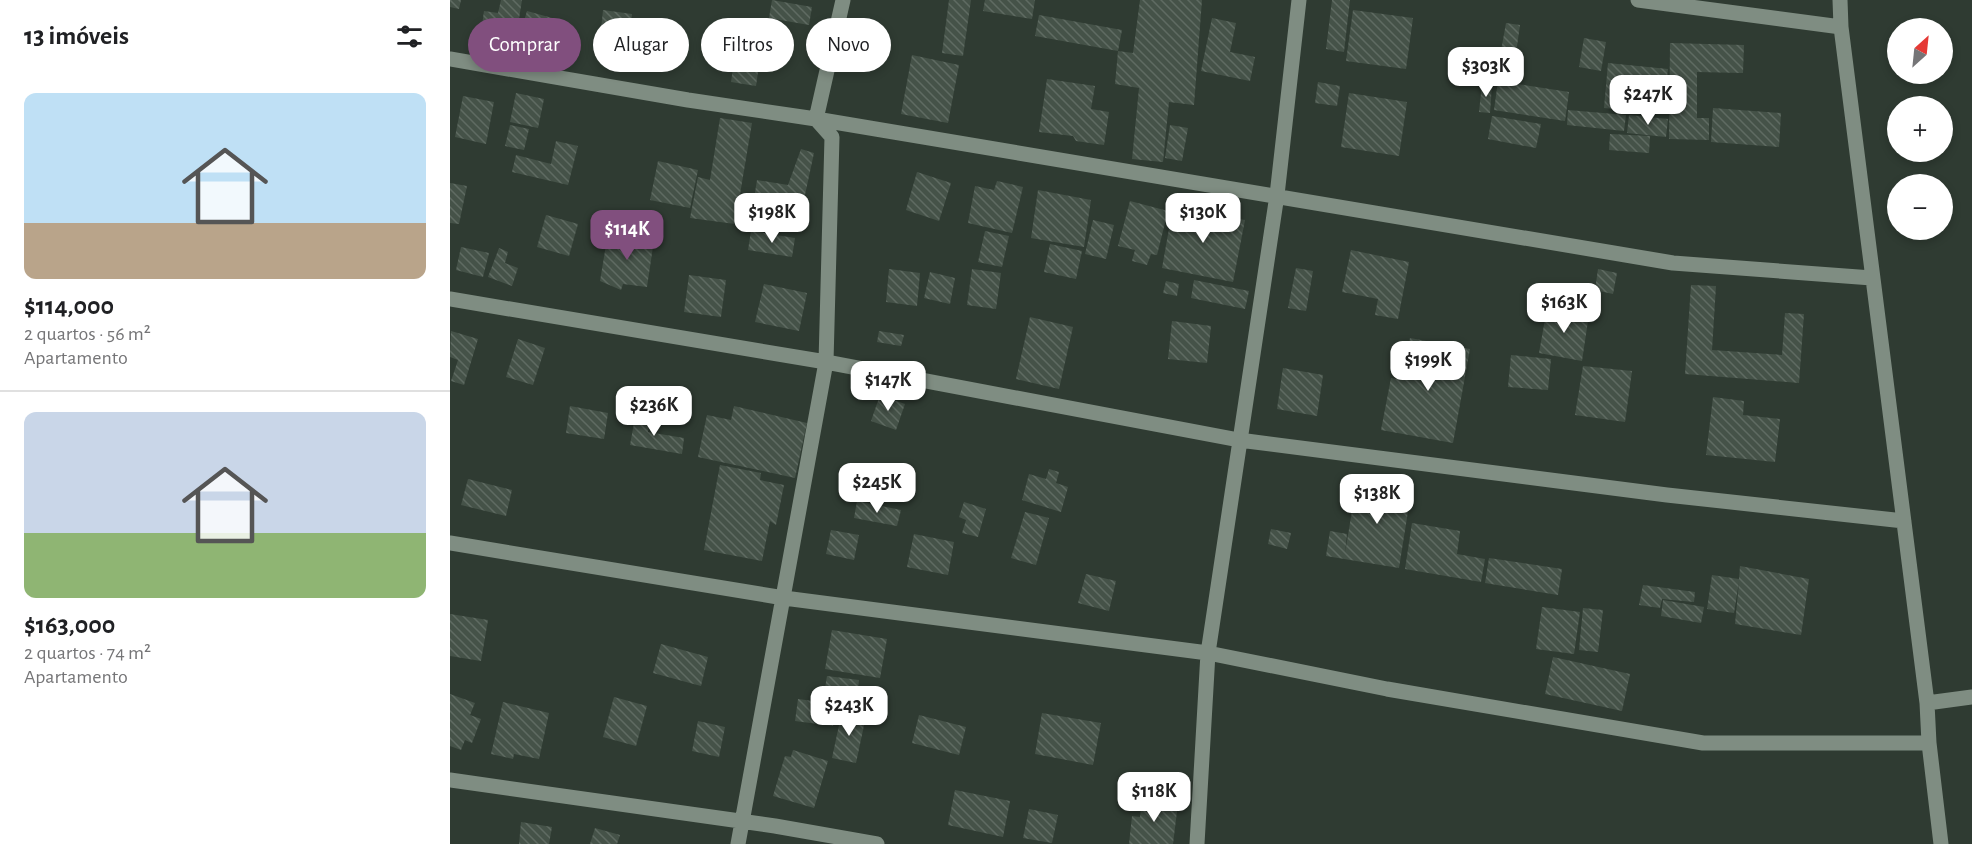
<!DOCTYPE html>
<html lang="pt">
<meta charset="utf-8">
<style>
body{margin:0;font-family:"Alegreya Sans",sans-serif;background:#f2f2f2;color:#202124;height:100vh;display:flex;flex-direction:column;font-size:22px;white-space:nowrap}
*{box-sizing:border-box;margin:0}
p{font-size:20px;color:#757577}
.icon{flex:none;width:33px;height:33px;fill:none;stroke:currentColor;stroke-width:2;stroke-linecap:round;stroke-linejoin:round}
.map{position:relative;flex:1;overflow:hidden}
.side{display:flex;flex-direction:column;background:#fff;width:450px}
.side>*{flex:none}
.hud{position:absolute;left:18px;top:18px;width:570px;height:54px;display:flex;gap:12px}
.needle{width:39px;rotate:27deg}
.controls{position:absolute;left:1437px;top:18px;display:grid;gap:12px}
.controls a{display:grid;place-items:center;width:66px;height:66px;border-radius:50%;background:#fff;box-shadow:0 3px 9px #0003;font-size:30px}
.price{position:absolute;translate:-50% -51px;padding:0 14px;border-radius:12px;background:#fff;color:#222;font-size:20px;line-height:39px;filter:drop-shadow(0 2px 3px #0008)}
.price::after{content:'';position:absolute;left:50%;top:36px;width:18px;height:14px;margin-left:-9px;background:inherit;clip-path:polygon(0 0,100% 0,50% 100%)}
.price.on{background:#814f7e;color:#fff}
ul{padding:0;list-style:none}
li{display:grid;align-content:center;gap:12px;height:318px;padding:0 24px}
li+li{border-top:2px solid #e0e0e0}
li span{display:grid;place-items:center;height:186px;border-radius:12px;color:#555}
li>.icon{margin-inline-start:auto}
span .icon{width:108px;height:108px;fill:#fffc;stroke-width:1}
li b{font-size:26px}
h2{display:flex;justify-content:space-between;align-items:center;height:72px;padding:0 24px;font-size:26px}
.pill{padding:0 21px;border-radius:27px;background:#fff;box-shadow:0 3px 9px #0003;font-size:21px;line-height:54px}
.pill.on{background:#814f7e;color:#fff}
main{display:flex;flex:1;min-height:0}
.map>svg:first-child{display:block}
</style>
<main>
<section class="side">
<h2>13 imóveis<svg class="icon" aria-label="filters" viewBox="0 0 24 24"><path d="M4 7h16M4 17h16"/><circle cx="9" cy="7" r="2"/><circle cx="15" cy="17" r="2"/></svg></h2>
<ul>
<li><span style="background:linear-gradient(#bfe0f5 70%,#b9a48a 0)"><svg class="icon" aria-label="home" viewBox="0 0 24 24"><path d="M3 11l9-7 9 7M6 9v11h12V9"/></svg></span><div><b>$114,000</b><p>2 quartos · 56 m²</p><p>Apartamento</p></div></li>
<li><span style="background:linear-gradient(#c9d6e8 65%,#8fb573 0)"><svg class="icon" aria-label="home" viewBox="0 0 24 24"><path d="M3 11l9-7 9 7M6 9v11h12V9"/></svg></span><div><b>$163,000</b><p>2 quartos · 74 m²</p><p>Apartamento</p></div></li>
</ul>
</section>
<div class="map">
<svg width="1522" height="844" viewBox="0 0 1522 844">
<defs>
<pattern id="building-back-hatch" width="6" height="6" patternUnits="userSpaceOnUse" patternTransform="scale(1.5)"><rect width="6" height="6" fill="#455248"/><path d="M-1 5l2 2M0 0l6 6M5-1l2 2" fill="none" stroke="#5f6b62"/></pattern>
</defs>
<rect width="100%" height="100%" fill="#2f3b32"/>
<path fill="url(#building-back-hatch)" d="M0,0H11L9,9L0,7Z
M51,0H72L65,44L30,39L34,11L48,13Z
M322,0L362,7L359,25L319,18Z
M499,0H521L513,56L492,53Z
M535,0H585L582,19L533,11Z
M690,0H752L744,105L719,102L713,162L682,159L689,88L665,84L668,51L585,36L589,15L672,30L668,51L683,53Z
M882,0H900L894,52L876,49Z
M153,10L182,14L179,44L150,40Z
M903,10L963,18L956,69L896,61Z
M77,11L113,21L105,51L68,41Z
M762,18L786,23L780,52L805,57L800,81L751,71Z
M1056,23L1070,25L1062,81L1046,79Z
M1134,38L1156,42L1151,71L1129,67Z
M287,40L312,44L306,86L281,82Z
M1220,43L1294,45L1293,73L1247,72V118H1259V140L1219,139Z
M462,55L509,65L498,123L451,114Z
M1158,63L1218,69L1213,114L1154,108Z
M597,79L645,86L641,109L659,112L654,145L626,141L623,136L589,132Z
M1048,81L1119,92L1115,121L1044,110Z
M868,82L890,86L887,106L865,103Z
M1032,83L1042,85L1040,113L1029,112Z
M66,93L94,99L88,128L60,122Z
M899,93L957,102L949,156L891,147Z
M13,96L44,102L36,144L5,137Z
M1263,108L1331,113L1329,147L1261,142Z
M1118,110L1176,115L1174,131L1117,125Z
M1179,115L1218,119L1216,137L1177,133Z
M1042,116L1091,124L1086,148L1038,139Z
M270,118L302,123L285,224L240,218L248,177L260,180Z
M60,125L79,129L74,150L55,146Z
M720,125L738,128L732,161L715,158Z
M1160,134L1200,136L1199,153L1159,150Z
M106,141L128,146L118,185L62,172L66,155L101,164Z
M351,149L364,153L347,232L300,224L307,180L338,185Z
M208,161L248,170L240,208L200,200Z
M467,172L501,183L489,221L456,210Z
M547,181L573,187L562,233L518,223L525,186L544,190Z
M0,183L17,186L9,224L0,223Z
M588,190L641,200L634,247L581,238Z
M680,201L718,211L707,255L701,254L697,265L682,261L685,250L668,246Z
M723,206L795,220L783,282L712,268Z
M96,215L128,224L119,256L87,247Z
M643,220L664,225L656,259L635,254Z
M301,231L345,238L342,257L298,250Z
M535,231L559,236L552,267L528,262Z
M158,233L204,240L197,287L173,284L171,290L150,281Z
M600,244L632,251L626,279L594,272Z
M11,247L39,253L33,277L6,270Z
M49,248L58,252L55,263L68,268L62,286L38,277Z
M901,250L959,262L948,319L925,315L928,299L892,292Z
M846,268L863,271L856,311L838,308Z
M439,269L470,273L467,306L436,302Z
M522,269L551,273L546,309L517,305Z
M1148,269L1167,273L1163,294L1145,290Z
M480,272L505,278L500,304L474,298Z
M239,275L276,280L271,317L234,312Z
M744,280L799,291L795,309L741,298Z
M716,281L729,284L727,296L713,293Z
M314,284L357,293L349,331L305,322Z
M1241,285L1266,286L1262,350L1332,355L1335,313L1354,314L1349,383L1235,374Z
M1097,308L1139,314L1132,361L1089,353Z
M580,317L623,327L609,389L566,379Z
M722,321L761,326L757,363L718,359Z
M1,331L28,339L14,385L1,381L8,360L0,357Z
M429,331L454,335L451,346L427,342Z
M960,338L1020,349L1003,443L931,430L941,378L952,380Z
M68,339L95,348L83,385L56,377Z
M1061,355L1101,359L1098,390L1058,387Z
M1133,366L1182,371L1175,422L1125,415Z
M833,368L873,375L867,416L827,409Z
M430,395L455,404L446,430L421,421Z
M1263,397L1294,401L1293,415L1330,419L1325,462L1256,455Z
M120,406L158,413L154,439L116,433Z
M284,406L357,423L345,478L248,457L257,415L281,420Z
M186,412L201,414L198,432L234,438L232,454L180,445Z
M270,465L311,473L310,480L334,485L326,525L320,521L312,561L254,550Z
M599,469L609,472L606,483L618,487L611,512L572,500L579,474L596,479Z
M923,474L963,480L949,568L876,556L880,531L897,534L895,553L902,511L916,513Z
M18,479L62,490L56,516L11,505Z
M407,501L451,510L447,526L404,518Z
M514,502L536,509L528,537L512,533L516,520L509,517Z
M575,512L599,518L586,565L561,558Z
M962,523L1010,531L1007,554L1035,559L1031,582L955,569Z
M821,529L841,533L837,549L818,544Z
M381,530L409,535L404,560L376,554Z
M464,534L504,542L498,575L457,567Z
M1039,558L1112,569L1108,595L1035,583Z
M1290,566L1359,579L1351,635L1285,624L1289,582L1284,613L1257,609L1262,575L1289,579Z
M636,574L666,581L659,611L628,603Z
M1193,585L1245,592L1244,602L1212,599L1210,608L1189,605Z
M1213,600L1254,607L1251,623L1211,616Z
M1092,607L1130,612L1124,654L1086,649Z
M1133,608L1153,610L1148,652L1129,650Z
M0,614L38,620L31,661L0,656Z
M382,630L437,639L430,678L375,669Z
M211,644L258,657L251,686L203,673Z
M1103,657L1180,674L1172,711L1095,694Z
M377,676L409,680L407,699L374,694Z
M0,694L25,703L20,715L31,719L22,743L15,740L11,750L0,746Z
M164,697L197,706L186,746L153,737Z
M348,699L386,704L383,726L345,721Z
M53,702L99,713L89,759L64,754L63,759L41,754Z
M392,711L416,716L406,763L382,758Z
M592,713L651,723L643,765L585,754Z
M469,715L516,727L509,755L462,743Z
M248,721L275,727L269,757L242,751Z
M343,750L378,761L364,808L323,796L335,756L341,757Z
M505,790L560,801L553,837L498,825Z
M692,799L728,803L723,844H679L682,816L690,817Z
M579,809L608,815L602,843L573,838Z
M71,822L102,827L99,844H69Z
M145,828L170,835L167,844H140Z"/>
<g fill="none" stroke-linecap="round" stroke-linejoin="round">
<path stroke="#7f8d82" stroke-width="15" d="M1188,0L1391,27
M1390,0L1391,27L1477,703L1479,743L1491,844
M0,59L238,100L366,119L1223,263L1422,278
M0,299L376,362L789,440L1217,495L1454,521
M0,543L334,598L758,653L937,689L1253,743H1479
M1477,703L1522,697
M0,780L325,826L427,844
M288,844L376,362L382,137L366,119L393,0
M747,844L758,653L827,195L849,0"/>
</g>
</svg>
<div class="controls">
<a><svg class="needle" viewBox="-14 -14 28 28"><path d="M0-13l5 13h-10z" fill="#e53935"/><path d="M0 13l5-13h-10z" fill="#757577"/></svg></a>
<a>+</a>
<a>−</a>
</div>
<b class="price" style="left:1036px;top:98px">$303K</b>
<b class="price" style="left:1198px;top:126px">$247K</b>
<b class="price" style="left:322px;top:244px">$198K</b>
<b class="price" style="left:753px;top:244px">$130K</b>
<b class="price on" style="left:177px;top:261px">$114K</b>
<b class="price" style="left:1114px;top:334px">$163K</b>
<b class="price" style="left:978px;top:392px">$199K</b>
<b class="price" style="left:438px;top:412px">$147K</b>
<b class="price" style="left:204px;top:437px">$236K</b>
<b class="price" style="left:427px;top:514px">$245K</b>
<b class="price" style="left:927px;top:525px">$138K</b>
<b class="price" style="left:399px;top:737px">$243K</b>
<b class="price" style="left:704px;top:823px">$118K</b>
<div class="hud">
<a class="pill on">Comprar</a>
<a class="pill">Alugar</a>
<a class="pill">Filtros</a>
<a class="pill">Novo</a>
</div>
</div>
</main>
